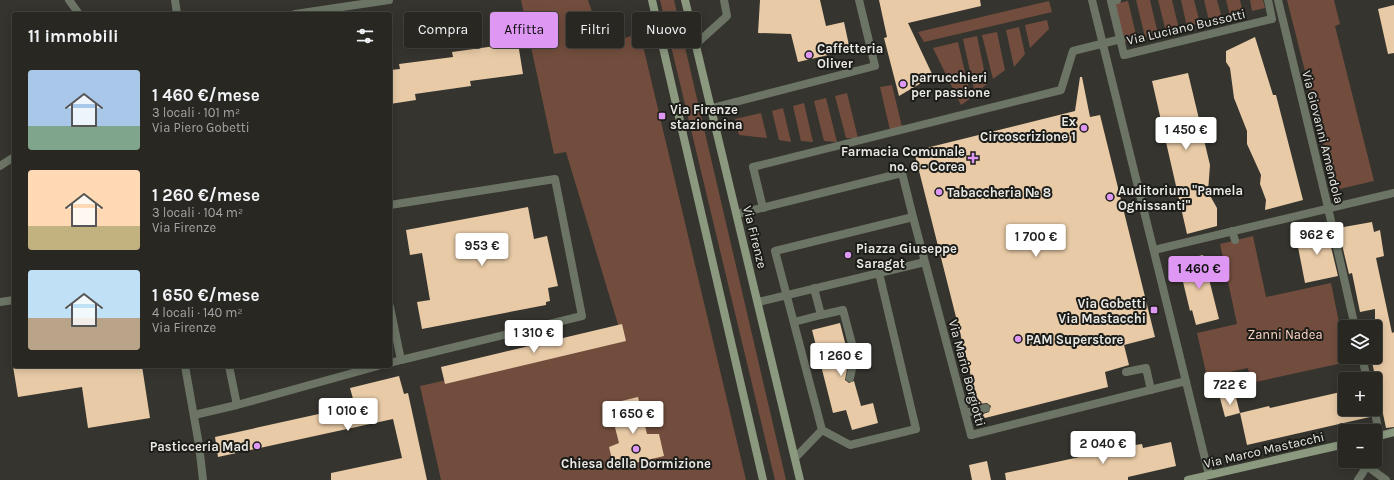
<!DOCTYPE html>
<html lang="it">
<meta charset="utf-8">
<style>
body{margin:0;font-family:Karla,sans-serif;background:#302f2a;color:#f1f3f6;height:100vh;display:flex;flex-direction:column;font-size:15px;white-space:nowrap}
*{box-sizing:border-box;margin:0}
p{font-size:13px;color:#a5a5a5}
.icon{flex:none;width:22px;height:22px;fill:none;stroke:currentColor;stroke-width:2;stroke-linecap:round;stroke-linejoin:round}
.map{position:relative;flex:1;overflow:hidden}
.drawer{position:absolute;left:12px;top:12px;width:380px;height:356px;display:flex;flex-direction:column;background:#282722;border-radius:4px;box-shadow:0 2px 10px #0003,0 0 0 1px #444440}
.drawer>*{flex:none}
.hud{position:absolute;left:404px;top:12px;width:380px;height:36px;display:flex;gap:8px}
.buttons{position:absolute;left:1338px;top:320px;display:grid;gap:8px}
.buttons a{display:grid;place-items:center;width:44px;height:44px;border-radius:4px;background:#282722;box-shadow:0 2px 10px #0003,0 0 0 1px #444440;font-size:20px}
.price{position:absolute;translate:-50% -34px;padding:0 9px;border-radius:4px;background:#fff;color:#222;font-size:13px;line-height:26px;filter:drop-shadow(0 1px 2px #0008)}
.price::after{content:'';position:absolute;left:50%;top:24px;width:12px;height:9px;margin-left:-6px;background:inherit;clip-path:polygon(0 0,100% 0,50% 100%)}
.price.current{background:#de98f3;color:#111}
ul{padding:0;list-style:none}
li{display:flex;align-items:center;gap:12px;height:100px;padding:0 16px}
li span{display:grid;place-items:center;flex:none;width:112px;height:80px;border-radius:4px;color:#555}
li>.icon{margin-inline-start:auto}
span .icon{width:48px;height:48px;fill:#fffc;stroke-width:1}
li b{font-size:17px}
h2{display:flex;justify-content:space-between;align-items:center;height:48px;padding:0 16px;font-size:17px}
.chip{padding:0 14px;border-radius:4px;background:#282722;box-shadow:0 2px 10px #0003,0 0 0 1px #444440;font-size:14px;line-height:36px}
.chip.current{background:#de98f3;color:#111}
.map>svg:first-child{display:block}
</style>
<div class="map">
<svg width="1394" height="480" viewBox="0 0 1394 480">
<rect width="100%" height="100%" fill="#35342e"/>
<path fill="#724d3d" d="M521,0H588L603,45L640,33L746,480H441L420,386L623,341L566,152L554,154Z
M660,0H674L786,480H775Z
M1136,0H1150L1158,34L1145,37Z
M1158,0H1172L1179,29L1166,32Z
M1181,0H1194L1200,23L1187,27Z
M1204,0H1217L1222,18L1209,21Z
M1226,0H1240L1243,13L1230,16Z
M1250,0H1263L1265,8L1252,11Z
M1287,0H1334L1340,24L1335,26L1374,181L1335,190Z
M1049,1L1052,12L924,42L918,32Z
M1128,1L1137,39L1124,42L1115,4Z
M1047,20L1049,29L1030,48L1025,25Z
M1019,27L1025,54L1014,67L1006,30Z
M997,32L1005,70L993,79L982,35Z
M977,36L987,84L975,94L963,39Z
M958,42L971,98L961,105L933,48Z
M892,85L902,127L890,130L880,87Z
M847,93L858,138H846L835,96Z
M826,98L837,142L824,141L814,101Z
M804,103L813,142L801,141L793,106Z
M783,108L791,142L779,140L772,111Z
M761,113L767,138L739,135L735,119Z
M1253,236L1266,297L1331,283L1347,362L1251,383L1248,368L1207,377L1197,333L1237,324L1220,244Z"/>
<path fill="#e8caa6" d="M760,0H820L826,26L844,22L850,50L798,62L791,34L758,33Z
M879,0H980L981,6L908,23L933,76L899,96L884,38L887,37Z
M1394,5V53L1388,54L1378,9Z
M1255,37L1273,95H1276L1303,200L1265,210L1266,200L1260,184L1261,175L1247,144V131L1234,98L1230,68L1226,62V51Z
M518,43L523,74L470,81L471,86L415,94L416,100L390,104V70L400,69L399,64L453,57L452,52Z
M1188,73L1210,165L1208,192L1217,208V226L1187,234L1152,81Z
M1080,77H1082L1090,117L1100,115L1155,337L1124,345L1129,365L1105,372L1108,387L981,419L980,415L989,412L991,406L987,403L978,404L914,151L1075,111Z
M528,207L534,239L547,236L558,286L548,288L550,301L546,302V305L422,329L417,302L430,300L422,253L410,255L406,230Z
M1372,222L1374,232L1380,230L1384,256L1376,258L1392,333L1394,332V427L1386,428L1371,357H1375V309L1360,312L1352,273L1349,274L1338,228Z
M1320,228V231L1327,230L1338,276L1305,283L1297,242L1303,241L1301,232Z
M1203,255L1219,319L1196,325L1192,310L1190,311L1178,261Z
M840,323L849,358L845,380L849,383L854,381L861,406L873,403L878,423L852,430L846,410L833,413L812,330Z
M622,324L626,341L445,384L441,367Z
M13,366H75V369L93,366H142L150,418L88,428L82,387L18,397Z
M399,376L404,394L408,393L427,480H331V473L402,458L393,419L218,457L215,437L355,406L350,388Z
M1345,391V409H1369L1370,417L1247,445L1240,413L1269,406L1270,408Z
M1235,394L1240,413L1225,417L1220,398Z
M638,397L647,434H659L664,456L614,468L609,447L619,443L609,404Z
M1171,442L1176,466L1128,477V480H1006L1005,473L1135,445L1142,444L1143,448Z
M987,461L991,480H972L969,465Z"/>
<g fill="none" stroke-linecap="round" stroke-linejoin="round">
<path stroke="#6c7565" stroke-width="8" d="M696,44L727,16L724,0
M390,205L555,179L582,316L401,360
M737,214L902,173L913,217L971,435
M1232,231L1235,240
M879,273L916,429L850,445L822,430L775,251L913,217
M814,288L821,315L843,310L855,355L850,378
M0,302L14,300
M758,302L925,262
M390,307L401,360L390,363
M794,322L821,315
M229,366L237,405
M1126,372L1146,368L1151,390
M965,413L986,408
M194,415L237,405L378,366
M795,458L822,430
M1358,480L1367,466"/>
<path stroke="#6c7565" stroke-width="8" d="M69,0L79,14
M175,0L177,14
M1092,0L1209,475
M1117,0L1111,1L1124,55L1272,19L1268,0
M1278,0L1326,199L1355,327
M295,14L389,0
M712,108L875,66L859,0
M0,166L14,157
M763,208L753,167L1061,90L1073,51L1121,39
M1154,250L1394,193
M1362,357L1367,379
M185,366L199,445L203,480
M1374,409L1380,436
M971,435L1186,381
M1360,461L1386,480"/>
<path stroke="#8b997f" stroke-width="8" d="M652,0L763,480
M685,0L800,480
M1375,437L1394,432
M1188,480L1345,444"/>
</g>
<g fill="#de98f3" stroke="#1c1c19" stroke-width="1.5">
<circle cx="809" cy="55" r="4"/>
<circle cx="903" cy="84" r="4"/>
<rect x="658" y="112" width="8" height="8" rx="2"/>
<circle cx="1084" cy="128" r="4"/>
<path d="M971 152h4v4h4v4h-4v4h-4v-4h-4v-4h4z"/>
<circle cx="939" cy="192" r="4"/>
<circle cx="1110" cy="197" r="4"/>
<circle cx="848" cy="255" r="4"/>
<rect x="1150" y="306" width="8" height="8" rx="2"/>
<circle cx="1018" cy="339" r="4"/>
<circle cx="257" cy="446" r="4"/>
<circle cx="636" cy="449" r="4"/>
</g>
<g text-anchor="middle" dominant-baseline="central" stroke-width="4" stroke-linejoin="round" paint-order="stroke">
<g font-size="13" fill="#e9e8e4" stroke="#1c1c19">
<text transform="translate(1186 27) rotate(-13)">Via Luciano Bussotti</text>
<text transform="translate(1323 137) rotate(76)">Via Giovanni Amendola</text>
<text transform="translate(755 237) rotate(76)">Via Firenze</text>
<text transform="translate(967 373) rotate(75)">Via Mario Borgiotti</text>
<text transform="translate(1264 450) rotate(-13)">Via Marco Mastacchi</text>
</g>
<g font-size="13" font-weight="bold" fill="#e9e8e4" stroke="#1c1c19" text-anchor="start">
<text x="817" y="48">Caffetteria<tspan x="817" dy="15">Oliver</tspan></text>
<text x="911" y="77">parrucchieri<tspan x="911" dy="15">per passione</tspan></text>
<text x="670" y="109">Via Firenze<tspan x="670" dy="15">stazioncina</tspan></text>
<text x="1076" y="121" text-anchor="end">Ex<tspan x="1076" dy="15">Circoscrizione 1</tspan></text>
<text x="965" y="151" text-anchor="end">Farmacia Comunale<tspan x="965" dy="15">no. 6 - Corea</tspan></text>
<text x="1118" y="190">Auditorium "Pamela<tspan x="1118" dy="15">Ognissanti"</tspan></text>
<text x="947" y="192">Tabaccheria № 8</text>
<text x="856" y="248">Piazza Giuseppe<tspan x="856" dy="15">Saragat</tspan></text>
<text x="1146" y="303" text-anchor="end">Via Gobetti<tspan x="1146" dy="15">Via Mastacchi</tspan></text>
<text x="1026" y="339">PAM Superstore</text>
<text x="249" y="446" text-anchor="end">Pasticceria Mad</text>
<text x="636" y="463" text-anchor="middle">Chiesa della Dormizione</text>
</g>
<g font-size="13" fill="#ffd5c3" stroke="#1c1c19">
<text x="1285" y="334">Zanni Nadea</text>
</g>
</g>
</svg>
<div class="buttons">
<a><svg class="icon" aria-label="layers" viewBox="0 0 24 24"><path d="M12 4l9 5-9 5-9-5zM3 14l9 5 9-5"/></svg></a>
<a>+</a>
<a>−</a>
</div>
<b class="price" style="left:1186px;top:151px">1 450 €</b>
<b class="price" style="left:1317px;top:256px">962 €</b>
<b class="price" style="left:1036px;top:258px">1 700 €</b>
<b class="price" style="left:482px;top:267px">953 €</b>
<b class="price current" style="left:1199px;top:290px">1 460 €</b>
<b class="price" style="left:534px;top:354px">1 310 €</b>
<b class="price" style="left:841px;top:377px">1 260 €</b>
<b class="price" style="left:1230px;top:406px">722 €</b>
<b class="price" style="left:348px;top:432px">1 010 €</b>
<b class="price" style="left:633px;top:435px">1 650 €</b>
<b class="price" style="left:1103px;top:465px">2 040 €</b>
<div class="hud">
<a class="chip">Compra</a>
<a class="chip current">Affitta</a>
<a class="chip">Filtri</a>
<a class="chip">Nuovo</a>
</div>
<section class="drawer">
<h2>11 immobili<svg class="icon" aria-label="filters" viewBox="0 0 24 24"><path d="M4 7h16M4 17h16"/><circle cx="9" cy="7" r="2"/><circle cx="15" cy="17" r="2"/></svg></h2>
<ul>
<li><span style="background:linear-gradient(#a9c7e8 70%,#7fa58c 0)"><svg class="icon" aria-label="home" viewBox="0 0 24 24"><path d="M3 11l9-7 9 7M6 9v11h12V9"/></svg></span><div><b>1 460 €/mese</b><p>3 locali · 101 m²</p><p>Via Piero Gobetti</p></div></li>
<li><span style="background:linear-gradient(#ffd9b3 70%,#c2b280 0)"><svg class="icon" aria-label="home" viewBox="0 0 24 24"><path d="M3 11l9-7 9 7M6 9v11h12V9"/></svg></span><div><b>1 260 €/mese</b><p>3 locali · 104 m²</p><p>Via Firenze</p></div></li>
<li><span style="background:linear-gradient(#bfe0f5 60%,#b9a48a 0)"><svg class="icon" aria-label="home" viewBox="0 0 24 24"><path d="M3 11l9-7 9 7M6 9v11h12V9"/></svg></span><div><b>1 650 €/mese</b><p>4 locali · 140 m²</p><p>Via Firenze</p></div></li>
</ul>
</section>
</div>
